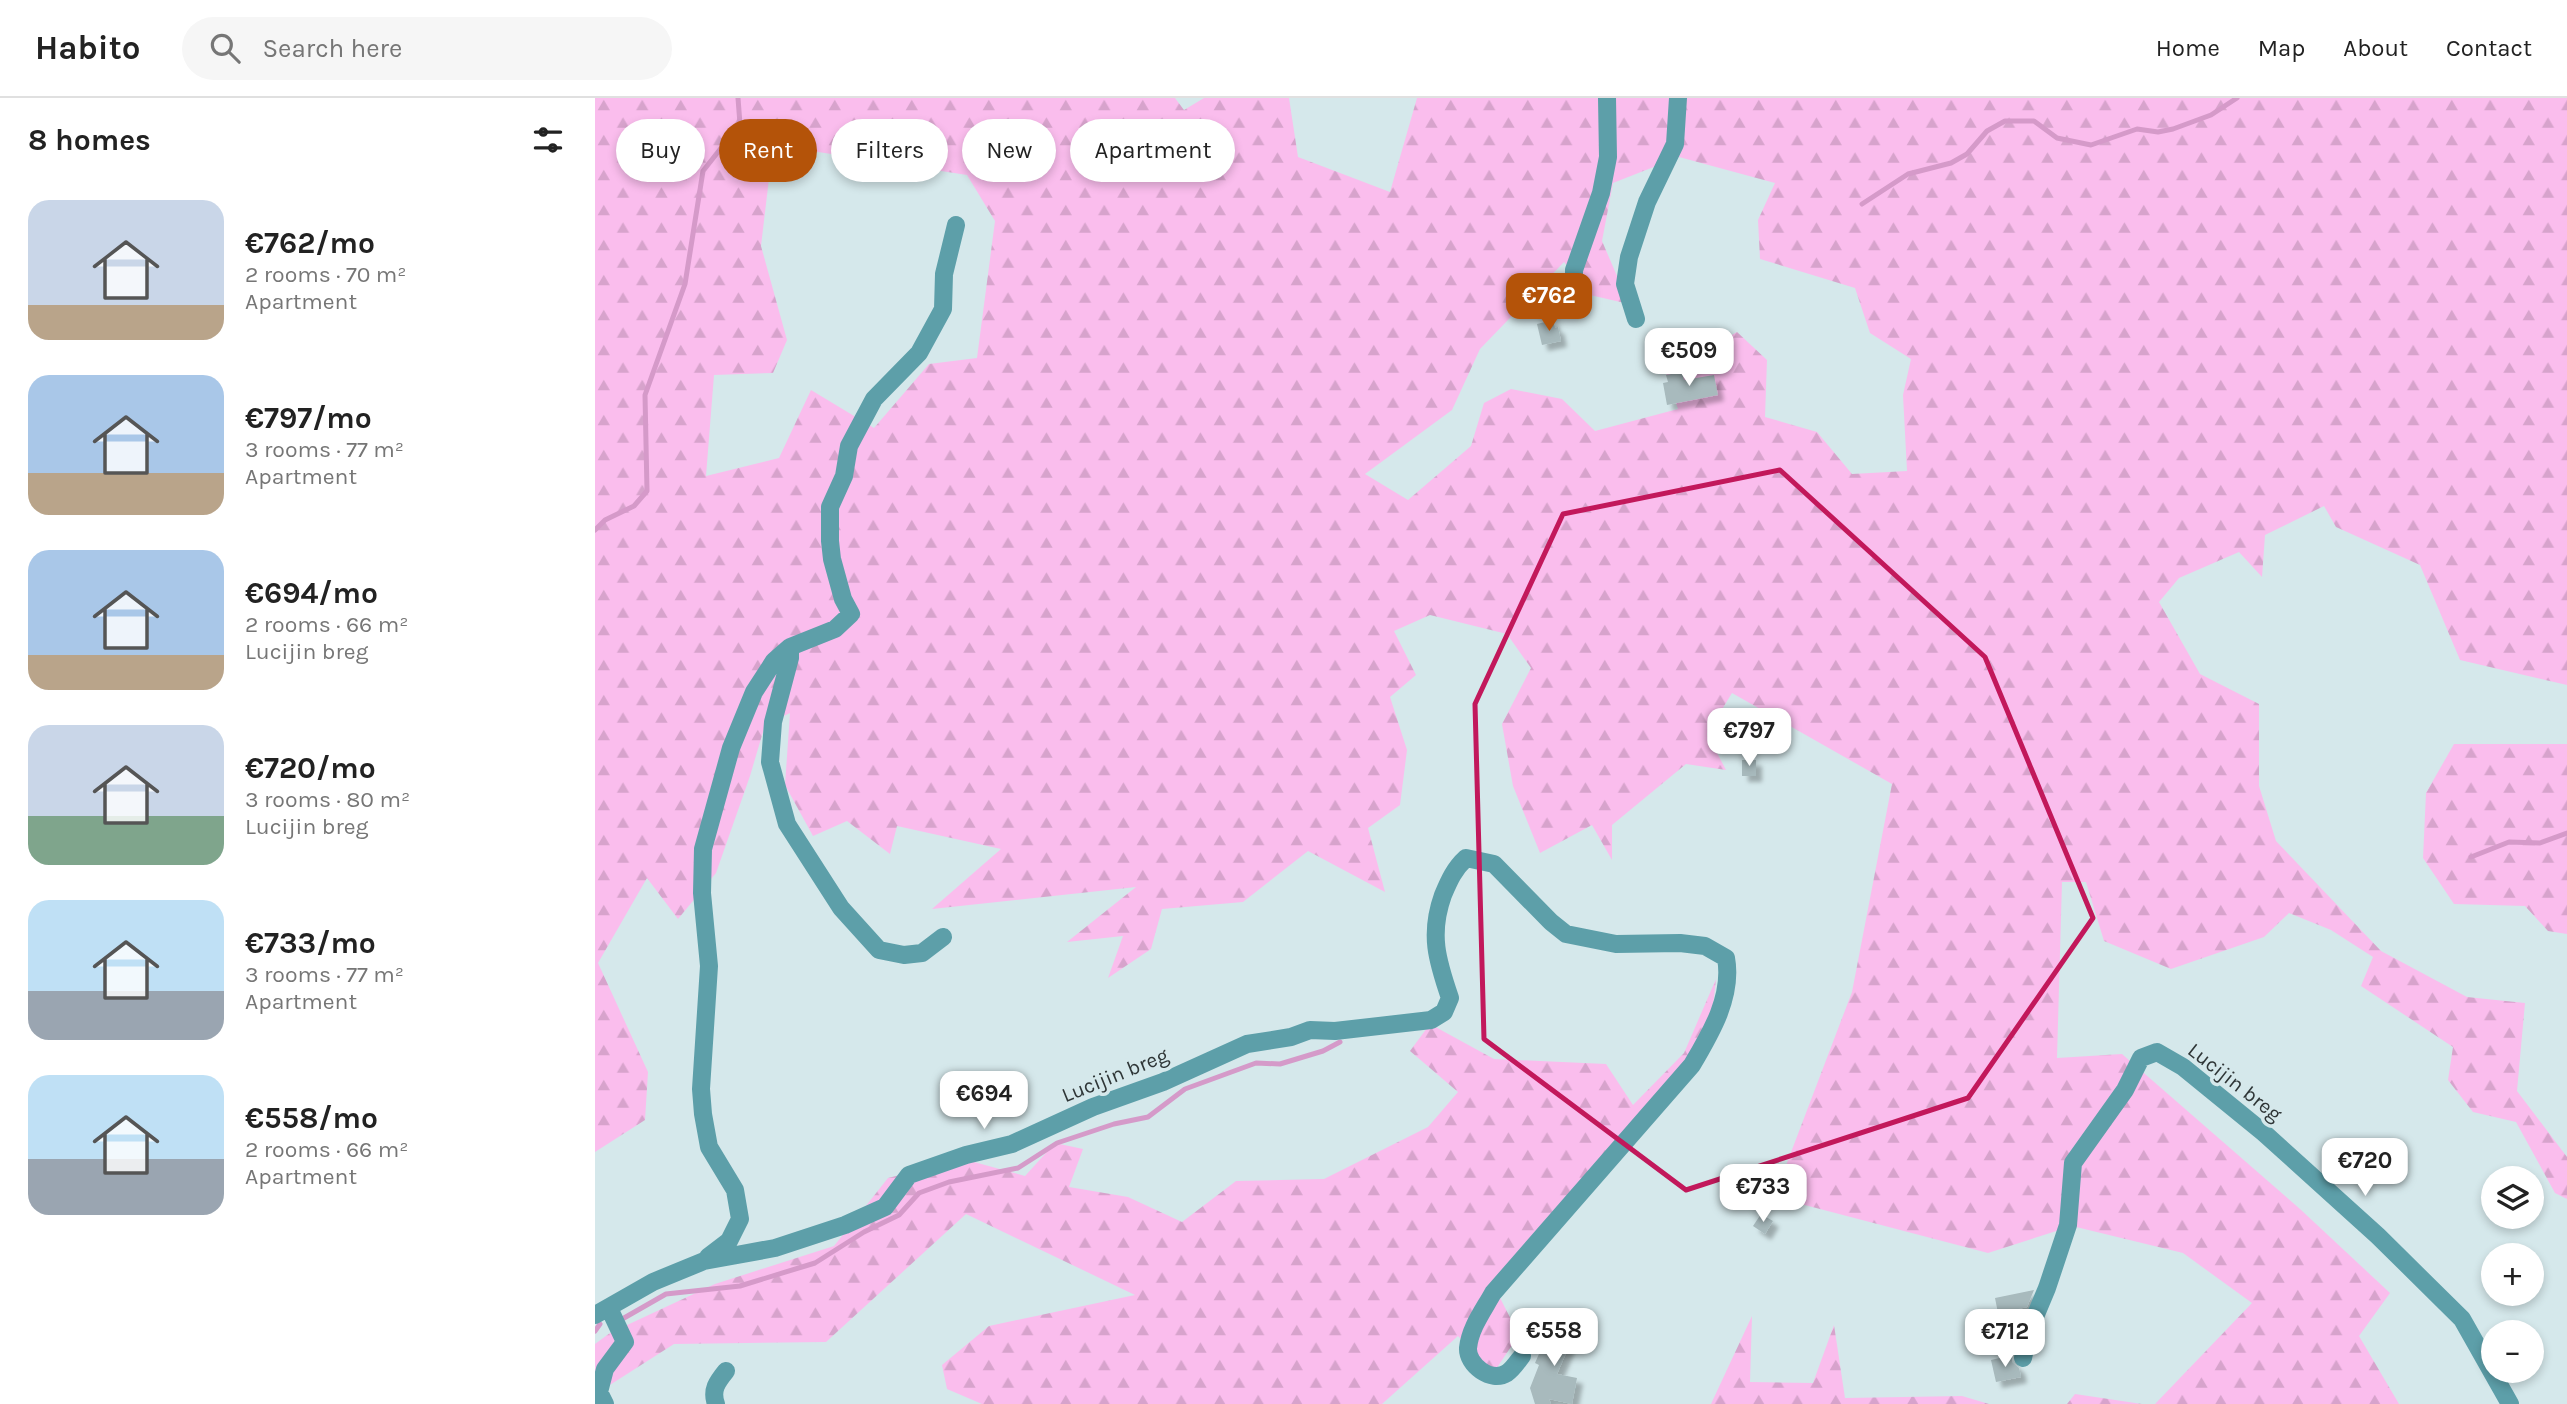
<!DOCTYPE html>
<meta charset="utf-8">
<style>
body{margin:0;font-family:Karla,sans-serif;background:#f6f6f6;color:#222;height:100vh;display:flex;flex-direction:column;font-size:26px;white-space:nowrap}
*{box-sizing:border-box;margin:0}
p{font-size:23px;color:#767676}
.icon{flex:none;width:38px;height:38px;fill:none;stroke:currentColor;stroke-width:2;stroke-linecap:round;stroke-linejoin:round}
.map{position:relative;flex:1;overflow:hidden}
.sheet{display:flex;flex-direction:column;background:#fff;width:595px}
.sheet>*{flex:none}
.banner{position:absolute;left:21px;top:21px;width:665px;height:63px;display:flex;gap:14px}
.fabs{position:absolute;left:1886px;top:1068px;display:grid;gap:14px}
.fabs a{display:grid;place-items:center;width:63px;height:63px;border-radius:50%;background:#fff;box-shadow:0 4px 10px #0003;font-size:35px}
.price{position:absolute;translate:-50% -60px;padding:0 16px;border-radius:14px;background:#fff;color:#222;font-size:23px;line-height:46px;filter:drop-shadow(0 2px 4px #0008)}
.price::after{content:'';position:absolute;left:50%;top:42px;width:21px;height:16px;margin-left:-10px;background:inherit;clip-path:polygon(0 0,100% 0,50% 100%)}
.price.selected{background:#b45309;color:#fff}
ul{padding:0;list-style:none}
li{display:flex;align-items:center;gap:21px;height:175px;padding:0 28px}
li span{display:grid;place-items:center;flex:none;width:196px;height:140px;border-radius:21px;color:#555}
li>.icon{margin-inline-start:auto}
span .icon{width:84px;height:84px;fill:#fffc;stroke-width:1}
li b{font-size:30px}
h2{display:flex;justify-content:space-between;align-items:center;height:84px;padding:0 28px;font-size:30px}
.tag{padding:0 24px;border-radius:32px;background:#fff;box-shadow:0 4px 10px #0003;font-size:24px;line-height:63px}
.tag.selected{background:#b45309;color:#fff}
header{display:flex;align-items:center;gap:42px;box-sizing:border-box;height:98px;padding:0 35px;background:#fff;border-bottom:2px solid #e0e0e0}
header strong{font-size:33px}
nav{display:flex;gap:38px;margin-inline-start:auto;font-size:24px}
.search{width:490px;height:63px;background:#f6f6f6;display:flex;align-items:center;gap:18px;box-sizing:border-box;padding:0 24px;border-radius:38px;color:#767676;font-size:26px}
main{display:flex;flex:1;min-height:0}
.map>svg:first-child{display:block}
</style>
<header>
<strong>Habito</strong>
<div class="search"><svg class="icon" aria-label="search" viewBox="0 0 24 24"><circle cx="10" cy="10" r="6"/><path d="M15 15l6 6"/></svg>Search here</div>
<nav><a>Home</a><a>Map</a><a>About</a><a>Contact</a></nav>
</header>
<main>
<section class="sheet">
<h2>8 homes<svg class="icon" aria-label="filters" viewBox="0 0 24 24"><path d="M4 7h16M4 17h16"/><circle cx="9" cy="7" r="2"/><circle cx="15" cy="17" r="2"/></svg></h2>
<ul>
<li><span style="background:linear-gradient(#c9d6e8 75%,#b9a48a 0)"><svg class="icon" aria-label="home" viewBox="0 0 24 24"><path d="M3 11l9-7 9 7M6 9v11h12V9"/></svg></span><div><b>€762/mo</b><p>2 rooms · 70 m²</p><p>Apartment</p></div></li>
<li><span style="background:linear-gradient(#a9c7e8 70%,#b9a48a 0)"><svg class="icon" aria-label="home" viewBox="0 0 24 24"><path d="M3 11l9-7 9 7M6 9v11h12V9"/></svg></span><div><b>€797/mo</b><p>3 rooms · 77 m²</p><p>Apartment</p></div></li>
<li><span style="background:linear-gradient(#a9c7e8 75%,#b9a48a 0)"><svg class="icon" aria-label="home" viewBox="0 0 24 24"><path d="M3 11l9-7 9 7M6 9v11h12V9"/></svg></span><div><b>€694/mo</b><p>2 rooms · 66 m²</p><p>Lucijin breg</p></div></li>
<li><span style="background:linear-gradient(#c9d6e8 65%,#7fa58c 0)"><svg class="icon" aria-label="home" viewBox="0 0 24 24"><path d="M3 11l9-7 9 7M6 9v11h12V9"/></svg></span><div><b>€720/mo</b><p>3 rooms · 80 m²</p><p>Lucijin breg</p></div></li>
<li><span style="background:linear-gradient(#bfe0f5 65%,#9aa5b1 0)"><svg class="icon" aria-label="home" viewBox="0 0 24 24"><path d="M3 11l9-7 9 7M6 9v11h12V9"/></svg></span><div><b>€733/mo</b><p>3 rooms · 77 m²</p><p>Apartment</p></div></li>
<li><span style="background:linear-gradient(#bfe0f5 60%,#9aa5b1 0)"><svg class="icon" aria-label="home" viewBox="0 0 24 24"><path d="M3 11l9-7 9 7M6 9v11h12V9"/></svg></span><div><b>€558/mo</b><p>2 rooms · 66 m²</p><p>Apartment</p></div></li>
</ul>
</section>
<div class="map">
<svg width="1972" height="1306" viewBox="0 0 1972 1306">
<defs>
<pattern id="forest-firs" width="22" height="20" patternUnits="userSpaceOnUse" patternTransform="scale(1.75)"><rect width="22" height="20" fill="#fabded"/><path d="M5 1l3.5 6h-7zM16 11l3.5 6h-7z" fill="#d7a3cc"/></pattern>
<filter id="shadow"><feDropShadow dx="6" dy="6" stdDeviation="2" flood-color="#0004"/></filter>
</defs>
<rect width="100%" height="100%" fill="#d5e8eb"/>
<path fill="url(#forest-firs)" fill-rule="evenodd" d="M0,0H580L589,12L609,0H694L703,59L795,94L822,0H1972V587L1865,562L1825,467L1741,429L1729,408L1670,437L1667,479L1644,454L1584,480L1564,504L1605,576L1664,606V688L1681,743L1786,853L1872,899L1930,905L1922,993L1972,1059V1101L1960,1095L1921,1024L1878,1014L1853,982L1858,949L1766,888L1778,859L1736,832L1694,815L1669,839L1576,871L1509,843L1491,784H1467L1462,960L1527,956L1705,1111L1795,1195L1764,1238L1804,1306H1560L1657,1205L1588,1155L1477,1128L1393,1155L1179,1099L1257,894L1297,686L1137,595L1112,636L1131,672L1091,666L1017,727V762L997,727L945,755L918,688L907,626L936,570L912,536L835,517L799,533L821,577L795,599L812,652L805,707L773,730L790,794L713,753L648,804L567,811L556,851L513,880L528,838L472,844L541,789L337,811L406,751L302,728L295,756L252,723L218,738L190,687L195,615L170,627L155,678L121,775L83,821L52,780L3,865L53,974L50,1022L0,1054ZM178,47L372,77L400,123L382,260L334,266L279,330L216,292L184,360L111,378L119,277L178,275L192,242L166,148ZM1084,59L1180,85L1163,122L1165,161L1260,190L1275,235L1316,261L1308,297L1312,373L1257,376L1222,334L1170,319L1172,262L1142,234L1071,275L1083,311L1000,333L967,301L916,291L889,305L876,348L813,402L770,376L857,312L885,251L969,164L995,197L1034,206L1007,143L1018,85Z
M1859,646H1972V836L1953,833L1930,808L1859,806L1828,760L1831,695Z
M1121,881L1115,936L902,1194L924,1237L899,1274L863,1238L787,1306H387L352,1291L347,1267L394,1228L540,1197L371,1116L231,1244L79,1246L7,1292L8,1306H0V1246L15,1235L120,1186L239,1148L293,1080L368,1061L430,1078L460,1045L488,1051L474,1089L533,1099L587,1124L641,1083L729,1081L833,1029L863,994L815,953L835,926L899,961L1011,966L1038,1007L1089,955Z
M1157,1218L1155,1284L1218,1285L1239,1227L1250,1300L1367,1298L1394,1306H1116Z
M1480,1296L1547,1306H1472Z"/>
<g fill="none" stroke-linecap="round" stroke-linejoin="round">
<path stroke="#d59ac9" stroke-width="5" d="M1267,106L1313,76L1356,65L1372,56L1392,33L1410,23H1439L1462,40L1496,47L1542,31L1563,34L1578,31L1616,17L1642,0
M0,432L10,422L39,408L52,393L50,297L90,186L108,73L145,26L143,0
M1876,759L1914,744L1945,745L1972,735
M29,1220L71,1196L145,1188L220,1165L269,1134L304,1117L324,1095L354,1084L423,1070L462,1045L519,1026L553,1019L590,991L661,965L685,966L728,953L745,944
M0,1233L5,1226"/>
</g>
<path fill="#a8babd" filter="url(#shadow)" d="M958,222L960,230L963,229L966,243L947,247L942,226Z
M1087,274L1089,282L1119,277L1123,297L1072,307L1068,285L1073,284L1071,277Z
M1147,662H1161V678H1147Z
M1166,1116L1178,1123L1170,1136L1158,1128Z
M1439,1192L1432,1209L1423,1211L1427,1221L1422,1236L1406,1241L1401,1226L1405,1225L1400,1200Z
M959,1222L981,1232L962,1276L982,1280L977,1306L954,1301L956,1306H940L935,1290L944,1267L940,1265Z
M1417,1257V1264L1424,1270L1426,1279L1401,1284L1396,1262Z"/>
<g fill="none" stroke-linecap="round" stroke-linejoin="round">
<path stroke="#5d9fa9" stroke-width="18" d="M979,186V172L1006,95L1013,59L1012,0
M1041,221L1030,186L1034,159L1052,104L1080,46L1083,0
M195,549V560L178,624L175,664L192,726L246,810L284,852L309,857L327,855L348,839
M113,1159L134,1143L145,1121L140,1092L114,1049L108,1016L106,991L114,868L107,795L108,751L136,650L159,594L179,563L195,549L240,531L256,516L248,501L237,461L235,443V409L249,378L254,348L279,301L324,255L348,211L349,176L361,127
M0,1217L58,1184L109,1163L180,1150L250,1127L290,1109L314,1077L371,1057L417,1046L498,1009L568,984L652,946L696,939L715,932L740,933L836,922L849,914L855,900C842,862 834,836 848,797C854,783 859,771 871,760L899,766L956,824L971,836L1021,846L1085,845L1110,848L1131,860C1138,898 1116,935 1097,967L898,1195C888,1213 875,1230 873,1250C872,1267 896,1285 912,1275C918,1271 923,1263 927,1258
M1428,1260L1434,1233L1452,1190L1473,1127L1478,1065L1530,992L1546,960L1562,954L1588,969L1669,1035L1783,1138L1867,1221L1915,1306
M10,1306L4,1294L10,1271L30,1244L14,1210
M121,1306C116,1292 122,1284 131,1273"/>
</g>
<path fill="none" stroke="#c2185b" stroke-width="5" stroke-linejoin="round" d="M1185,372L1390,559L1498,820L1373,1000L1091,1092L889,941L880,606L968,416Z"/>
<g text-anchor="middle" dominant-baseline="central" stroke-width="7" stroke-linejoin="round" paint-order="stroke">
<g font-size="21" fill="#2f3637" stroke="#d5e8eb">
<text transform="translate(520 977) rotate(-22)">Lucijin breg</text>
<text transform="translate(1640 984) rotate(38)">Lucijin breg</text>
</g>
</g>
</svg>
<div class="fabs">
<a><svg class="icon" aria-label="layers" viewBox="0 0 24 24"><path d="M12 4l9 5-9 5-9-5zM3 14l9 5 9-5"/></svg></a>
<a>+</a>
<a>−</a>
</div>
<b class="price selected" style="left:954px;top:235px">€762</b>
<b class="price" style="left:1094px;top:290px">€509</b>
<b class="price" style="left:1154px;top:670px">€797</b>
<b class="price" style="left:389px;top:1033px">€694</b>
<b class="price" style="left:1770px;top:1100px">€720</b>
<b class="price" style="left:1168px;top:1126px">€733</b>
<b class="price" style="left:959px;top:1270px">€558</b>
<b class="price" style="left:1410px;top:1271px">€712</b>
<div class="banner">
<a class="tag">Buy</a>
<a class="tag selected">Rent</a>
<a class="tag">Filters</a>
<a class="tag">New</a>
<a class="tag">Apartment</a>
</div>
</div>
</main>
